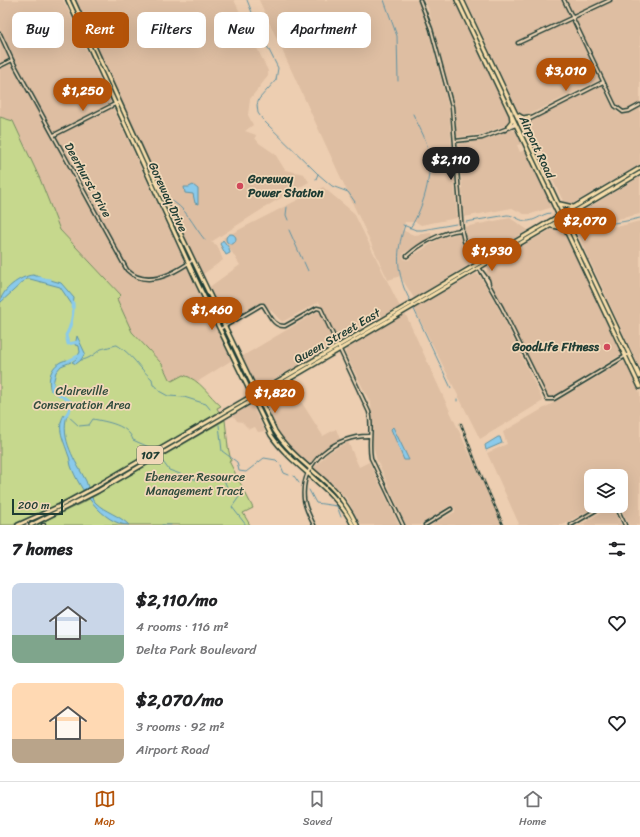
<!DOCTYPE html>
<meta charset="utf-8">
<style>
body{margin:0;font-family:Sriracha,sans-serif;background:#f2f2f2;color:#202124;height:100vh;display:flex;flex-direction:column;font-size:15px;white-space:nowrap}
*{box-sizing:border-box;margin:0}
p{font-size:13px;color:#757577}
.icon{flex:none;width:22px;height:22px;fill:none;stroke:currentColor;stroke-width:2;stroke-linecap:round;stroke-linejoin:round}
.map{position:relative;height:525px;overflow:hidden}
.drawer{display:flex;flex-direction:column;background:#fff;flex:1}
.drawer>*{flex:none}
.top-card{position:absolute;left:12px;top:12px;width:400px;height:36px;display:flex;gap:8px}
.controls{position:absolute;left:584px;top:469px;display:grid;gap:8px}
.controls a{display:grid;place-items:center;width:44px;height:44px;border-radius:8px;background:#fff;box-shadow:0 4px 16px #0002;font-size:20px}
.scale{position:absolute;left:12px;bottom:10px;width:51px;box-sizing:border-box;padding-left:4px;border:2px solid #1f3d34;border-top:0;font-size:11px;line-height:14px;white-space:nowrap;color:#1f3d34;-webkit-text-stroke:3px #f1d7b8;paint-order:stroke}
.price{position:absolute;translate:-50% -34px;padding:0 9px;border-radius:14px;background:#b45309;color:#fff;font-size:13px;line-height:26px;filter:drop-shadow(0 1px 2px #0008)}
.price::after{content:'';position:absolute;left:50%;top:24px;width:12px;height:9px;margin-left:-6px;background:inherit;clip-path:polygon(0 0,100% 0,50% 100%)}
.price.on{background:#222;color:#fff}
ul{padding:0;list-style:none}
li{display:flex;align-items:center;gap:12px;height:100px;padding:0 12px}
li span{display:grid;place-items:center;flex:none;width:112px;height:80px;border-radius:8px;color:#555}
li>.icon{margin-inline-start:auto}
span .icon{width:48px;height:48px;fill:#fffc;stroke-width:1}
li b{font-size:17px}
h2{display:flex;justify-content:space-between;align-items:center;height:48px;padding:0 12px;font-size:17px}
.pill{padding:0 14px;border-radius:8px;background:#fff;box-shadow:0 4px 16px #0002;font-size:14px;line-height:36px}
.pill.on{background:#b45309;color:#fff}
.tab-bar{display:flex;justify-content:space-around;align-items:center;height:56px;border-top:1px solid #e0e0e0;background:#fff;font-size:11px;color:#757577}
.tab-bar a{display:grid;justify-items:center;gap:2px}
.tab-bar .on{color:#b45309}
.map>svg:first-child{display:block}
</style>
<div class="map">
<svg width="640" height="525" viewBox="0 0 640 525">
<rect width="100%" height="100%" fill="#edceb1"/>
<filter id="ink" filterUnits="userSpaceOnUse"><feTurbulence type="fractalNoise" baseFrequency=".025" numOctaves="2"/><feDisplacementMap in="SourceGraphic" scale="8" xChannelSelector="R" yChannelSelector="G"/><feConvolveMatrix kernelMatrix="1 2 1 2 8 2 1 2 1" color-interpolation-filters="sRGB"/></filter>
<g filter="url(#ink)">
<path fill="#debea2" d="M0,0H63L184,261L179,266L147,282L158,281L186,268L188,269L232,360L197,382L189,377L170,380L162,364L132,332L116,299L121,295L60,230L40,179L13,121L0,117Z
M75,0H234L268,71V76L250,99L248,115L253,125L245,131L256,135L255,138L259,143L275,154L285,170L304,174L309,182L272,203L211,242L217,245L223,260L202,275Z
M259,0H418L423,10L449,109L457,218L421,225L416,222H405L402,230L414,235L431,233L432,237L404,253L403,257L405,260H409L412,256L439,239L460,233L462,243L471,260L470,264L414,298L400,276L388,280Z
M424,0H454L510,117L508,124L483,134L457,137L455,108L428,8Z
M466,0H640V164L572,204L564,203L526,126L529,122L601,84L613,108L619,114H627L633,112L638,108L637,105L630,109L620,108L614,101L603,78L526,116L520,115Z
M511,129L516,132L522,144L517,145L520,152L527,149L552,207L531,214H524L512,208L464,217L459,144L491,138Z
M640,177V214L609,221H599L574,216Z
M323,187L354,213L400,307L342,339L337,337L319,302L282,322L262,301L229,322H225L208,288L240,265L223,238Z
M510,218L528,230L482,257L475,256L467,242L464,227Z
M571,220L591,226L605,227L621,226L640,221V369Z
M554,228H560L564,232L621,353L620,355L551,398L546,396L486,272L489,265Z
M476,274L480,276L501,313L543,401L480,439L414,308Z
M317,312L320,313L334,341L333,345L262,386L255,385L241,357Z
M405,313L502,525H431L455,512V508L451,505L420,525H406L376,458L373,445L371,404L345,353L347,348Z
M625,361L640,393V525H629L620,506L621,476H591V506H596L563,525H517L519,524L487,453L507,444L503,432Z
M292,381L301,398L295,402L302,403L323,436L336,429L340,439L310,463L299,456L284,441L264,402L266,396Z
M247,407L253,408L265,431L258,432L255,427L249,429L242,422L237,421L233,415Z
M348,442L359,467L369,462L399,525H361L347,499L332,483L314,468L328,453Z
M610,507L613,508L621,525H580Z"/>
<path fill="#c6d88d" stroke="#728a60" d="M0,117L13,121L40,179L60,230L121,295L117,299L132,332L162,364L169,379L172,381L183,375C200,379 209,396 221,406L217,408L219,412L72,498L13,525H0Z
M225,420L228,447L231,461H229L253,508L243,513L250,525H36L84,502Z"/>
<path fill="#8acaeb" stroke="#5f92a2" d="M193,185L198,189V204L195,203L193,194L185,193L184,187H189Z
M226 239a5 5 0 1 1 10 0a5 5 0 1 1-10 0Z
M223,240L229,248L230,253L226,255L220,244Z
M33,275L61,283L74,298L73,306L60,287L30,279H26L0,303C1,290 20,276 33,275Z
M77,336L85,353L81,360L76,364L72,362L76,359L80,352L79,346L75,345Z
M67,360L71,362L61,366L56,372L51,391C46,377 53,362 67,360Z
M64,415H67C60,440 75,460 86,481C89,489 89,496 96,503C105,512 119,515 129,525C103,525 79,488 71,466C70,462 70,458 68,454C64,441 56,428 64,415Z
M393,427L409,460H404L391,429Z
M498,437H500L502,443L486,450L485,445Z"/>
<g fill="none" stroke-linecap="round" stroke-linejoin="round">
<path stroke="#5f92a2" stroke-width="1" d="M247,0L253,15L260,24L263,38L278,68L276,80L259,99L257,105L258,113L263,120L318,174L332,186L348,192L355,202
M384,0L397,36L398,81
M316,179L318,174
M168,199C186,206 193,226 205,240
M287,207L286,215L288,220
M574,219C598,226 616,224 640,218
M466,222L507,215C514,215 518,220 525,221C535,222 541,214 550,213
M403,225L416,230H422L456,224
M405,225C397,249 396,264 404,288L451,388
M410,228C425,206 435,167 426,142C423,133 417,123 413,114
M289,230L302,259
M304,262L308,271
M81,360C88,360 96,353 101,349C102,349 115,345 117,345C132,354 139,368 152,379L153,385L157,387L159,391L168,396L184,397L206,404L210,409
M457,399V401
M67,415L79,426L89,425L93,419C108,422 128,425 133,440L151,448
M219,425L222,451L237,462L239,471L246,472L264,458L276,460L279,463
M160,458L169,470L194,479L205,481L215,479L218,475L222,476L228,489L237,494L239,497L232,507L246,525
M281,466L284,473L289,475
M294,476L299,483
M309,490L316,503L337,506L341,517
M162,525H171"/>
<path stroke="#8acaeb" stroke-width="3" d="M38,278L50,280
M73,303C74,311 71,328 66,335L68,344L78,342
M68,361L78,356
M52,381V390L71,402V407L65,417"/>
<g stroke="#1f3d34" stroke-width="5">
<path id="minor" d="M420,0L431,29L452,107L462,232L464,241L477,264
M564,0L615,106L623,112L629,111L640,105
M0,34L12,60L127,270C146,289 175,273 193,260
M518,43L610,0
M0,66L12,60
M520,124L603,82
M505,130L515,123
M54,135L119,102
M455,141L482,138L516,125
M407,256C421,243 442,232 461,230
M479,268L488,280L489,284
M480,269L502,308L547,399H554L629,354
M220,329L261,305H263C270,315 273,327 285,326L317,308L321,309L369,412C373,427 368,442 371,458L403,525
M616,506L625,525
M43,525H44
M314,525C310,517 305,508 304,499C300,462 336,435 370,436
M425,525L451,509
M571,525L603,506"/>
</g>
<g stroke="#1f3d34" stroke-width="6">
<path id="major" d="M68,0L198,284L271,435C294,469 334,486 353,525
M73,0L160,191L275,431C289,453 310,467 329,485C341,497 350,510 357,525
M457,0L640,387
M462,0L640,377
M518,115L523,118L529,117
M508,126L512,121L511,112
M526,130L525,125L528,121
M560,204L573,207
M552,226L565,228
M18,525L60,506L95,487L371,327L640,168
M31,525L98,491L640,173"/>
</g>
<use href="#minor" stroke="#f1d7b8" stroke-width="2"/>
<use href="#major" stroke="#f9deab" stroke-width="3"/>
<g stroke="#1f3d34" stroke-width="2.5">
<path id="rail" d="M461,424L477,466L503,525"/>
</g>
<use href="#rail" stroke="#f1d7b8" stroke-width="1" stroke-dasharray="3" stroke-linecap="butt"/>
</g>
</g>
<g fill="#d1495b" stroke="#f1d7b8" stroke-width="1.5">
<circle cx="240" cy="186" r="4"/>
<circle cx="607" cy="347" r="4"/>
</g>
<g text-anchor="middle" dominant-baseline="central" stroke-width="3.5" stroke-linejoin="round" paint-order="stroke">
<rect fill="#f1d7b8" stroke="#5e6b5c" stroke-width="1" x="137" y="446" width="26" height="18" rx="3"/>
<g font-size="11" font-weight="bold" fill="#1f3d34">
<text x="150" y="455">107</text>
</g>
<g font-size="12" fill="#1f3d34" stroke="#f1d7b8">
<text transform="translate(537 147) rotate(65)">Airport Road</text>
<text transform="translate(88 180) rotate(61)">Deerhurst Drive</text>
<text transform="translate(168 197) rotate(65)">Goreway Drive</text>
<text transform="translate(337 336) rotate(-30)">Queen Street East</text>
</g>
<g font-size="12" font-weight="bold" fill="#1f3d34" stroke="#f1d7b8" text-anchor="start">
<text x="248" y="179">Goreway<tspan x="248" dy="14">Power Station</tspan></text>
<text x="599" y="347" text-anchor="end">GoodLife Fitness</text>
</g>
<g font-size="12" fill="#304c3d" stroke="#f1d7b8">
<text x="82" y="391">Claireville<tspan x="82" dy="14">Conservation Area</tspan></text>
<text x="195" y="477">Ebenezer Resource<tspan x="195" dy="14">Management Tract</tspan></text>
</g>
</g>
</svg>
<div class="controls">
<a><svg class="icon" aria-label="layers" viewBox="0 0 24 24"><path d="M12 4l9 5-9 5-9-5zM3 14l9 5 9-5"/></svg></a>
</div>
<div class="scale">200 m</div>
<b class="price" style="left:566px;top:92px">$3,010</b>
<b class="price" style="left:83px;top:112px">$1,250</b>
<b class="price on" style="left:451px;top:181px">$2,110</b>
<b class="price" style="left:585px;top:242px">$2,070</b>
<b class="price" style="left:492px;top:272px">$1,930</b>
<b class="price" style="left:212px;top:331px">$1,460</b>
<b class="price" style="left:275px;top:414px">$1,820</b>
<div class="top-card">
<a class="pill">Buy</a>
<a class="pill on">Rent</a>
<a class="pill">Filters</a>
<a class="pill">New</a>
<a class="pill">Apartment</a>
</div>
</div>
<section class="drawer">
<h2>7 homes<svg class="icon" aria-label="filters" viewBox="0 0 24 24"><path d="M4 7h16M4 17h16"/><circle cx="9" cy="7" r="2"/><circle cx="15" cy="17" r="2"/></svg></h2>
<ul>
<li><span style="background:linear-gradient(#c9d6e8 65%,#7fa58c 0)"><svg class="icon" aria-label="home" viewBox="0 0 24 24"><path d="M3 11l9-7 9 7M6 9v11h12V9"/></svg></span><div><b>$2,110/mo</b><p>4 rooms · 116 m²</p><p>Delta Park Boulevard</p></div><svg class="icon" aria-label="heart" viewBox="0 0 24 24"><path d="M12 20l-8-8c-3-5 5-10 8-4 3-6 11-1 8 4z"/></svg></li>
<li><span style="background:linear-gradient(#ffd9b3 70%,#b9a48a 0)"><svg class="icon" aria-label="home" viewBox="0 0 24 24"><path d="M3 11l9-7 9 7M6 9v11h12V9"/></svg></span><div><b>$2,070/mo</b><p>3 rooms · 92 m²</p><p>Airport Road</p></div><svg class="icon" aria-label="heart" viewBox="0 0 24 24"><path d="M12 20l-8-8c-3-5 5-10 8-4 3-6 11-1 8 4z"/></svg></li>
</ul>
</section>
<nav class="tab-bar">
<a class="on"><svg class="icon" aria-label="map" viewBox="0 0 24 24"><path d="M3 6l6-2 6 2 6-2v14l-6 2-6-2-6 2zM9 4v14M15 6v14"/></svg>Map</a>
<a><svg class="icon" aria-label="saved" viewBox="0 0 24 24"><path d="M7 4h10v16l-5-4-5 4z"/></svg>Saved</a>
<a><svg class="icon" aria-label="home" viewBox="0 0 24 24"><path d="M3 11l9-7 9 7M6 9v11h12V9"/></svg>Home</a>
</nav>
